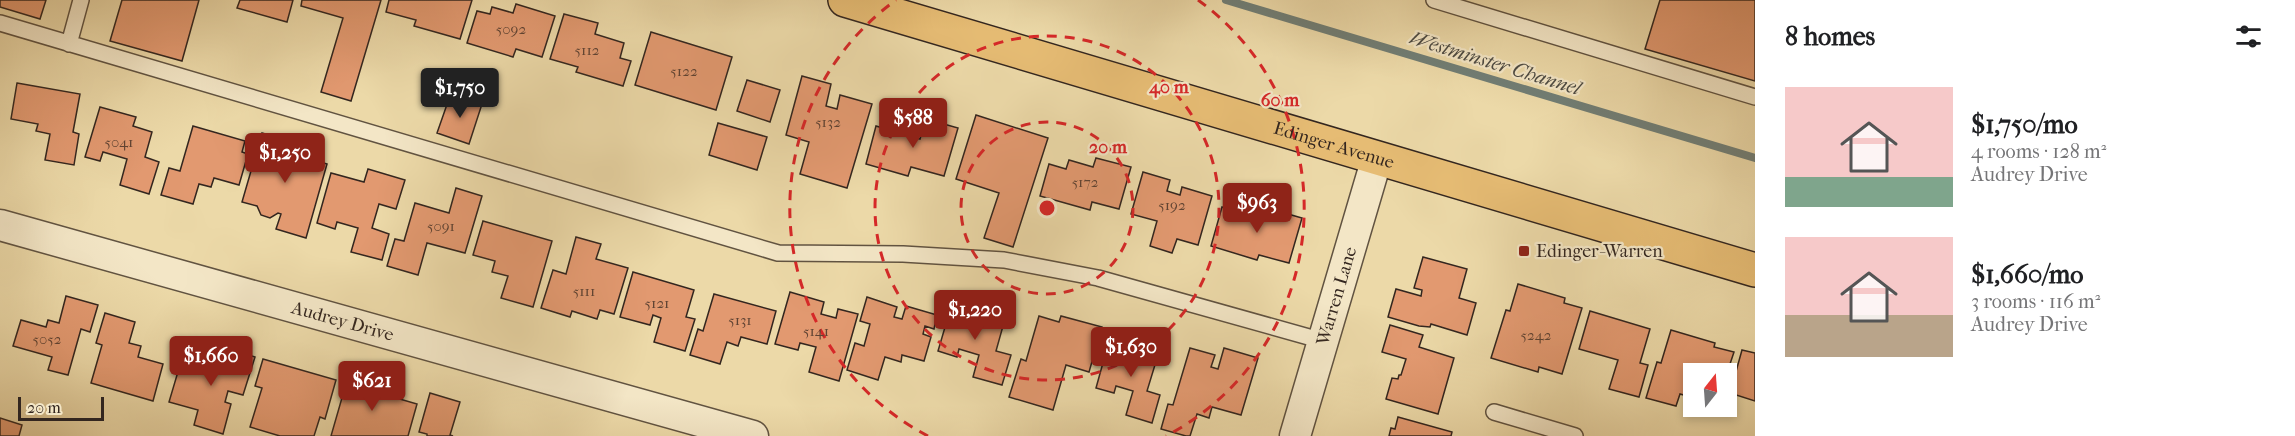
<!DOCTYPE html>
<meta charset="utf-8">
<style>
body{margin:0;font-family:"IM FELL French Canon",serif;background:#f2f2f2;color:#202124;height:100vh;display:flex;flex-direction:column;font-size:22px;white-space:nowrap}
*{box-sizing:border-box;margin:0}
p{font-size:20px;color:#757577}
.icon{flex:none;width:33px;height:33px;fill:none;stroke:currentColor;stroke-width:2;stroke-linecap:round;stroke-linejoin:round}
.map{position:relative;flex:1;overflow:hidden}
.panel{display:flex;flex-direction:column;background:#fff;width:540px}
.panel>*{flex:none}
.needle{width:39px;rotate:17deg}
.tools{position:absolute;left:1683px;top:363px;display:grid;gap:12px}
.tools a{display:grid;place-items:center;width:54px;height:54px;border-radius:0px;background:#fff;box-shadow:0 3px 9px #0003;font-size:30px}
.scale{position:absolute;left:18px;bottom:15px;width:86px;box-sizing:border-box;padding-left:6px;border:3px solid #33261f;border-top:0;font-size:16px;line-height:21px;white-space:nowrap;color:#33261f;-webkit-text-stroke:4px #f3e6c6;paint-order:stroke}
.price{position:absolute;translate:-50% -51px;padding:0 14px;border-radius:6px;background:#8f2418;color:#fff;font-size:20px;line-height:39px;filter:drop-shadow(0 2px 3px #0008)}
.price::after{content:'';position:absolute;left:50%;top:36px;width:18px;height:14px;margin-left:-9px;background:inherit;clip-path:polygon(0 0,100% 0,50% 100%)}
.price.active{background:#222;color:#fff}
ul{padding:0;list-style:none}
li{display:flex;align-items:center;gap:18px;height:150px;padding:0 30px}
li span{display:grid;place-items:center;flex:none;width:168px;height:120px;border-radius:0px;color:#555}
li>.icon{margin-inline-start:auto}
span .icon{width:72px;height:72px;fill:#fffc;stroke-width:1}
li b{font-size:26px}
h2{display:flex;justify-content:space-between;align-items:center;height:72px;padding:0 30px;font-size:26px}
main{display:flex;flex:1;min-height:0}
.map>svg:first-child{display:block}
</style>
<main>
<div class="map">
<svg width="1755" height="436" viewBox="0 0 1755 436">
<rect width="100%" height="100%" fill="#ecd9a8"/>
<filter id="stains"><feTurbulence type="fractalNoise" baseFrequency=".00333" numOctaves="4"/><feColorMatrix values="0 0 0 0 .2 0 0 0 0 .09 0 0 0 0 .02 0 0 0 .5 -.17"/></filter>
<radialGradient id="worn" r=".72"><stop offset=".6" stop-color="#630" stop-opacity="0"/><stop offset="1" stop-color="#630" stop-opacity=".3"/></radialGradient>
<g fill="none" stroke-linecap="round" stroke-linejoin="round">
<path stroke="#717e75" stroke-width="8" d="M1226,0L1755,158"/>
</g>
<path fill="#e29970" stroke="#33261f" stroke-width="1.5" d="M0,0H46L40,19L0,7Z
M122,0H199L182,61L110,41Z
M240,0H293L287,22L237,8Z
M302,0H381L351,101L321,92L343,18L301,6Z
M389,0H472L460,39L414,26L416,20L386,12Z
M1660,0H1755V81L1645,49Z
M516,4L555,16L542,57L516,49L513,57L467,43L477,11L490,14L492,7L513,13Z
M564,14L598,23L595,34L624,43L620,58L631,61L623,86L576,72L578,67L550,59Z
M651,32L732,57L716,110L635,85Z
M802,76L831,84L826,106L837,109L840,95L872,104L847,188L800,174L809,142L786,135Z
M747,80L780,90L770,122L737,111Z
M17,83L80,94L73,132L79,134L74,165L45,160L50,134L36,131L38,124L11,119Z
M451,93L482,104L469,144L437,133Z
M100,107L136,117L133,126L152,132L145,157L159,162L149,194L120,185L127,159L103,152L100,161L85,157Z
M976,115L1048,138L1013,247L984,238L999,193L956,179Z
M926,119L958,128L944,176L911,167L908,176L866,164L876,126L920,139Z
M718,123L767,137L757,170L709,155Z
M193,126L245,141L242,152L248,154L239,185L214,178L211,187L199,184L193,204L161,195L169,168L180,171Z
M262,133L300,144L297,155L327,164L306,238L276,229L281,214L278,213L270,218L261,215L257,206L242,202Z
M1096,158L1131,167L1119,209L1092,202L1090,210L1040,196L1049,164L1066,169L1069,160L1093,167Z
M368,169L405,180L396,209L379,204L372,228L389,234L382,260L351,252L358,228L337,222L335,229L317,223L331,173L364,182Z
M1143,172L1170,180L1167,191L1180,195L1182,187L1212,196L1198,245L1177,239L1172,253L1150,246L1157,221L1131,214Z
M456,188L482,196L465,253L427,243L418,275L387,266L395,239L404,241L415,203L449,213Z
M1222,207L1263,220L1267,208L1302,218L1289,263L1259,255L1257,260L1211,246Z
M483,221L552,241L533,307L501,298L508,276L492,272L495,261L473,255Z
M576,237L601,244L596,259L628,268L614,314L600,310L597,319L572,311L570,317L541,308L553,270L566,274Z
M1423,257L1467,269L1459,298L1476,303L1467,335L1431,324L1430,327L1419,326L1388,317L1396,289L1421,296L1422,290L1414,288Z
M633,272L694,290L686,317L695,319L685,351L654,342L661,318L653,315L650,325L620,317Z
M1518,284L1565,298L1564,303L1582,308L1562,374L1539,367L1538,372L1491,358L1506,310L1510,311Z
M790,292L824,302L821,314L836,318L838,309L858,314L839,381L809,372L816,347L800,343L798,350L775,344Z
M714,294L776,311L767,344L741,337L738,346L727,342L720,364L690,355L698,329L703,331Z
M66,296L98,305L90,332L81,329L68,375L48,370L52,357L13,346L21,320L46,327L48,320L59,323Z
M867,297L897,307L894,317L902,319L906,306L937,315L934,329L925,326L923,334L931,337L924,361L902,355L901,362L885,357L878,380L847,370L855,343L864,346L870,324L860,321Z
M953,300L988,310L984,320L1003,326L996,351L1011,355L1002,385L973,377L979,355L959,349L957,357L938,351Z
M1590,311L1650,329L1640,363L1648,365L1639,397L1609,389L1618,360L1579,349Z
M105,313L135,322L129,343L141,346L138,357L163,364L153,401L91,383L102,345L96,343Z
M1039,316L1059,322L1061,316L1102,327L1089,372L1066,365L1053,410L1009,397L1021,359L1026,361Z
M1390,325L1423,335L1419,347L1454,358L1438,414L1386,399L1392,378L1398,379L1399,375H1401L1406,359L1382,352Z
M1671,330L1715,343L1714,347L1734,352L1726,376V374H1694V398L1680,394L1676,406L1646,398L1657,362L1661,363Z
M1109,341L1158,355L1147,391L1160,395L1152,423L1126,415L1133,391L1116,386L1114,393L1096,388Z
M226,348L255,357L243,395L228,391L225,402L231,404L223,434L194,425L198,410L169,402L180,365L178,364L181,352L204,359L201,366L219,371Z
M1190,348L1215,355L1211,367L1218,369L1224,348L1258,358L1241,415L1212,407L1209,418L1197,414L1190,436H1186L1161,429L1168,404L1173,405Z
M1742,350L1755,353V401L1730,393Z
M263,359L336,380L325,419L320,417L314,436H280L250,427L262,388L255,386Z
M348,377L381,386L379,393L417,404L408,436H331Z
M430,393L460,402L450,435L453,436H427V434L419,432Z
M1398,417L1452,432L1451,436H1389L1391,428L1395,429Z
M0,418L22,425L19,436H0Z"/>
<g fill="none" stroke-linecap="round" stroke-linejoin="round">
<g stroke="#615341" stroke-width="18">
<path id="service" d="M1434,0L1755,97
M0,23L778,253L903,254L1004,260L1098,278L1323,341
M69,44L81,0
M1494,412L1575,436"/>
</g>
<g stroke="#615341" stroke-width="33">
<g id="minor">
<path id="s1" d="M0,225L753,436"/>
<path id="s2" d="M1295,436L1377,158"/>
</g>
</g>
<g stroke="#33261f" stroke-width="36">
<g id="primary">
<path id="s3" d="M845,0L1755,270"/>
</g>
</g>
<use href="#service" stroke="#f3e6c6" stroke-width="15"/>
<use href="#minor" stroke="#f3e6c6" stroke-width="30"/>
<use href="#primary" stroke="#e6bc74" stroke-width="33"/>
</g>
<g fill="none" stroke="#d62828" stroke-width="3" stroke-dasharray="10 8">
<circle cx="1047" cy="208" r="86"/>
<circle cx="1047" cy="208" r="172"/>
<path d="M928 436A257 257 0 0 1 896 0M1198 0A257 257 0 0 1 1166 436"/>
</g>
<rect fill="#8f2418" stroke="#f3e6c6" stroke-width="2" x="1518" y="245" width="12" height="12" rx="3"/>
<g text-anchor="middle" dominant-baseline="central" stroke-width="4.5" stroke-linejoin="round" paint-order="stroke">
<g font-size="15" fill="#5f4333">
<text x="511" y="29">5092</text>
<text x="587" y="50">5112</text>
<text x="684" y="71">5122</text>
<text x="828" y="122">5132</text>
<text x="119" y="142">5041</text>
<text x="1085" y="182">5172</text>
<text x="1172" y="205">5192</text>
<text x="441" y="226">5091</text>
<text x="584" y="291">5111</text>
<text x="657" y="303">5121</text>
<text x="740" y="320">5131</text>
<text x="816" y="331">5141</text>
<text x="1536" y="335">5242</text>
<text x="47" y="339">5052</text>
</g>
<g font-size="18" fill="#33261f" stroke="#f3e6c6">
<text stroke="none"><textPath href="#s3" startOffset="510">Edinger Avenue</textPath></text>
<text stroke="none"><textPath href="#s2" startOffset="146">Warren Lane</textPath></text>
<text stroke="none"><textPath href="#s1" startOffset="356">Audrey Drive</textPath></text>
</g>
<g font-size="18" fill="#33261f" stroke="#f3e6c6" text-anchor="start">
<text x="1536" y="251">Edinger-Warren</text>
</g>
<g font-size="20" font-style="italic" fill="#4d4b43" stroke="#f3e6c6">
<text transform="translate(1495 63) rotate(17)">Westminster Channel</text>
</g>
</g>
<circle cx="1047" cy="208" r="9" fill="#d62828" stroke="#f3e6c6" stroke-width="3"/>
<g font-size="18" text-anchor="middle" font-weight="bold" fill="#d62828" stroke="#f3e6c6" stroke-width="4.5" stroke-linejoin="round" paint-order="stroke">
<text x="1169" y="93">40 m</text>
<text x="1280" y="106">60 m</text>
<text x="1108" y="153">20 m</text>
</g>
<rect width="100%" height="100%" filter="url(#stains)"/>
<rect width="100%" height="100%" fill="url(#worn)"/>
</svg>
<div class="tools">
<a><svg class="needle" viewBox="-14 -14 28 28"><path d="M0-13l5 13h-10z" fill="#e53935"/><path d="M0 13l5-13h-10z" fill="#757577"/></svg></a>
</div>
<div class="scale">20 m</div>
<b class="price active" style="left:460px;top:119px">$1,750</b>
<b class="price" style="left:913px;top:149px">$588</b>
<b class="price" style="left:285px;top:184px">$1,250</b>
<b class="price" style="left:1257px;top:234px">$963</b>
<b class="price" style="left:975px;top:341px">$1,220</b>
<b class="price" style="left:1131px;top:378px">$1,630</b>
<b class="price" style="left:211px;top:387px">$1,660</b>
<b class="price" style="left:372px;top:412px">$621</b>
</div>
<section class="panel">
<h2>8 homes<svg class="icon" aria-label="filters" viewBox="0 0 24 24"><path d="M4 7h16M4 17h16"/><circle cx="9" cy="7" r="2"/><circle cx="15" cy="17" r="2"/></svg></h2>
<ul>
<li><span style="background:linear-gradient(#f6c9c9 75%,#7fa58c 0)"><svg class="icon" aria-label="home" viewBox="0 0 24 24"><path d="M3 11l9-7 9 7M6 9v11h12V9"/></svg></span><div><b>$1,750/mo</b><p>4 rooms · 128 m²</p><p>Audrey Drive</p></div></li>
<li><span style="background:linear-gradient(#f6c9c9 65%,#b9a48a 0)"><svg class="icon" aria-label="home" viewBox="0 0 24 24"><path d="M3 11l9-7 9 7M6 9v11h12V9"/></svg></span><div><b>$1,660/mo</b><p>3 rooms · 116 m²</p><p>Audrey Drive</p></div></li>
</ul>
</section>
</main>
